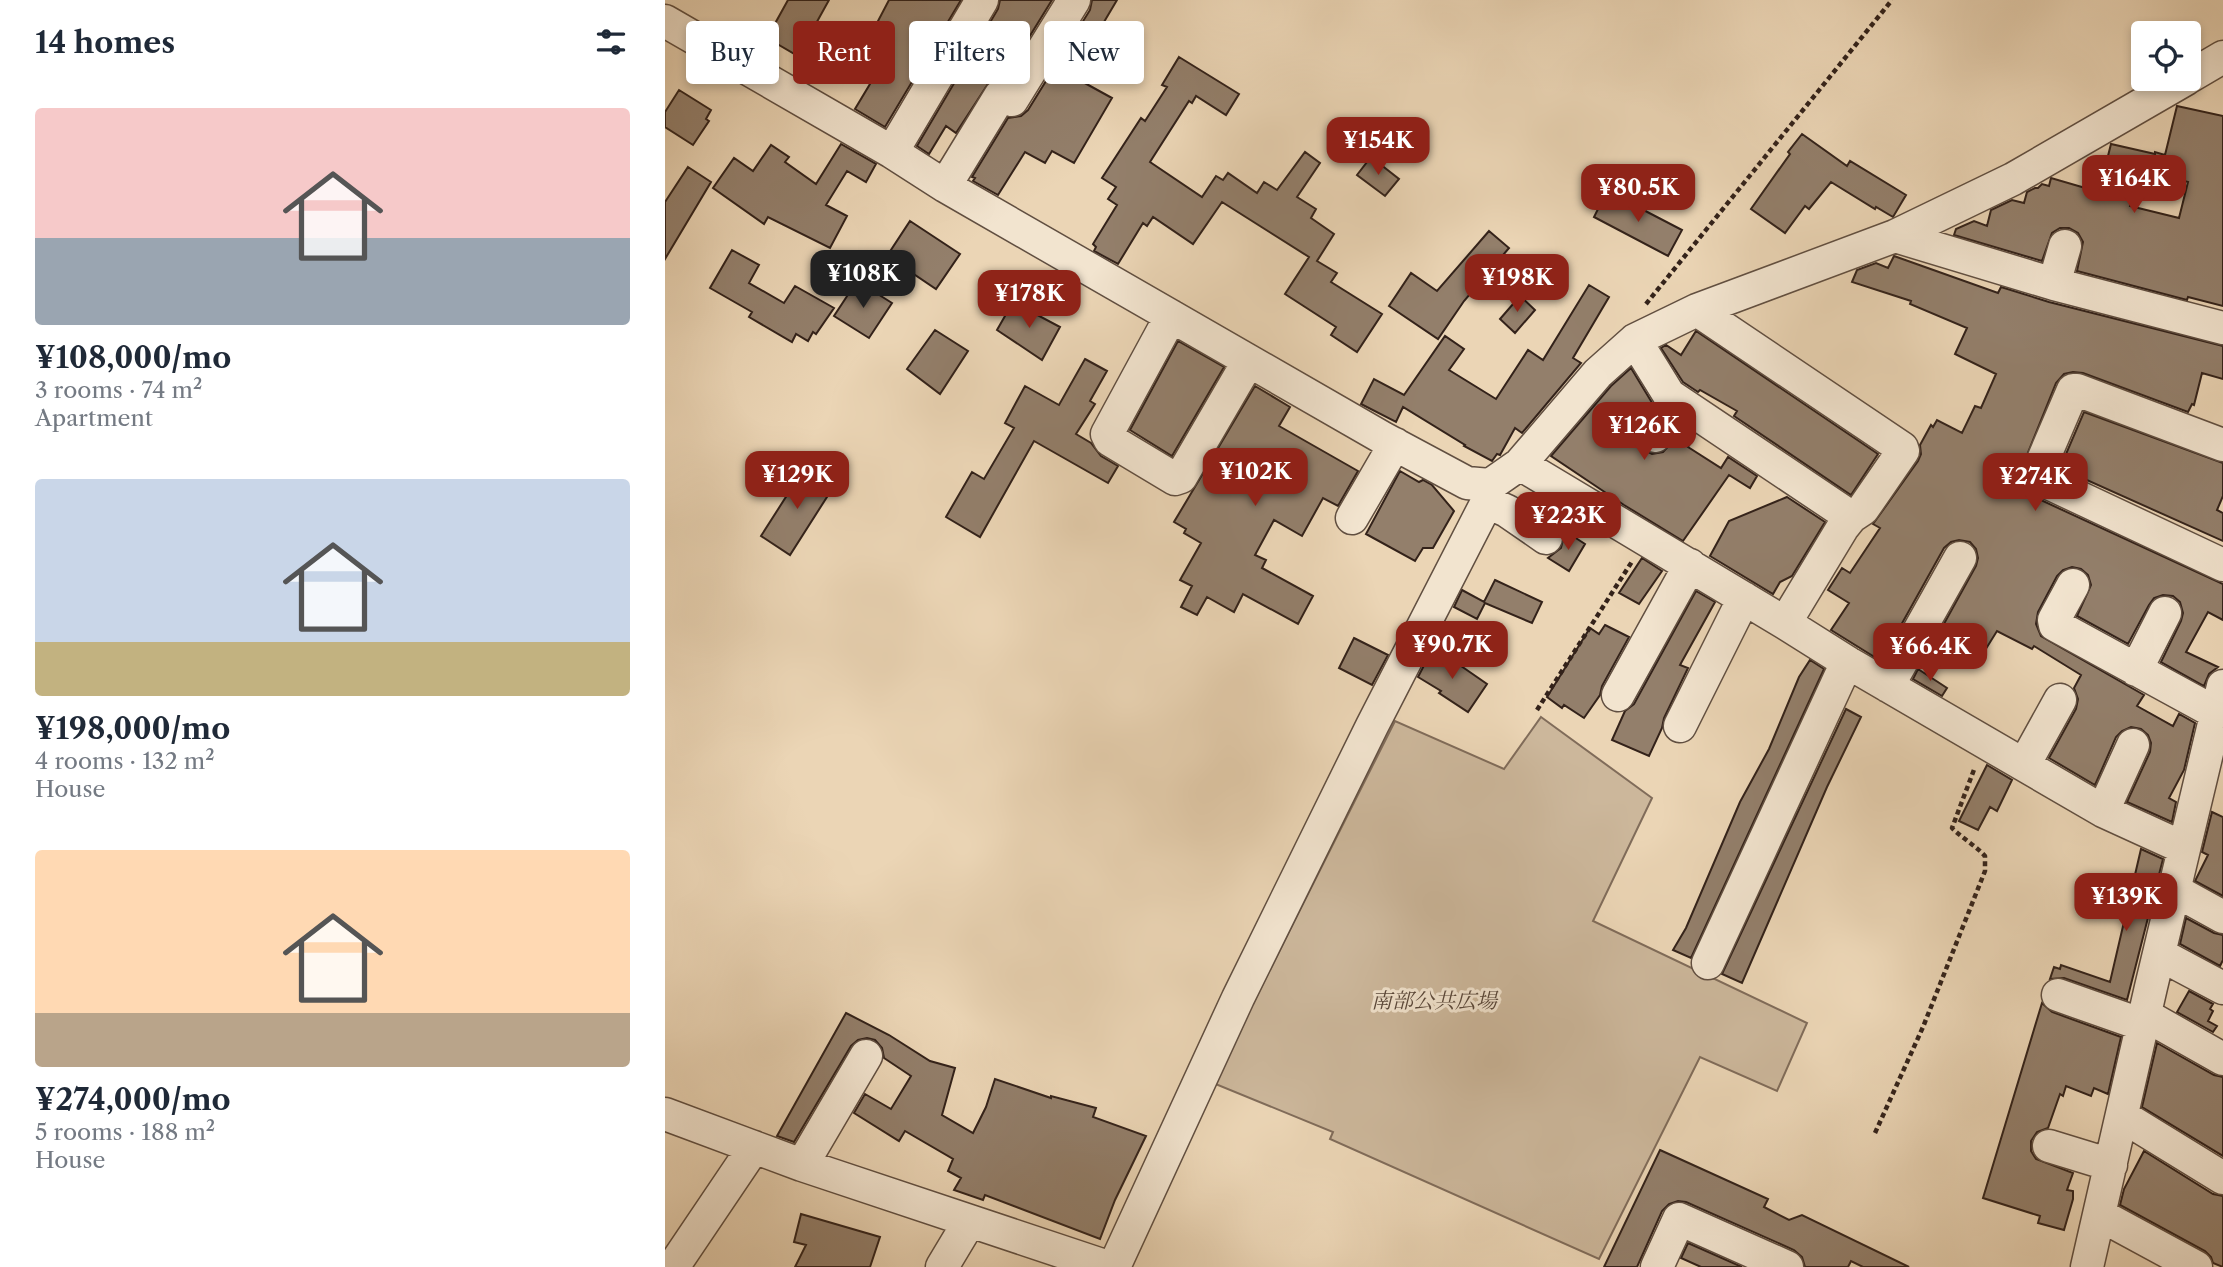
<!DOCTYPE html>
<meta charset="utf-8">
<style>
body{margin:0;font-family:"Libre Caslon Text","Noto Serif JP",serif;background:#f2f2f3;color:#1f2937;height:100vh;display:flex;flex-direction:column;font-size:26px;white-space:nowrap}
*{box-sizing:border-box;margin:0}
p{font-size:23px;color:#747a83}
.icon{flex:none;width:38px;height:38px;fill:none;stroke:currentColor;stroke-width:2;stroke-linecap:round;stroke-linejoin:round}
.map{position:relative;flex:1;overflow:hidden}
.drawer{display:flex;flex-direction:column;background:#fff;width:665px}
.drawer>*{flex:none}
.banner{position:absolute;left:21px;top:21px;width:665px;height:63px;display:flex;gap:14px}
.fabs{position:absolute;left:1466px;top:21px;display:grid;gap:14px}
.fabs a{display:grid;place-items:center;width:70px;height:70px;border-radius:7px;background:#fff;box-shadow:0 4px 10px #0003;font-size:35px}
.price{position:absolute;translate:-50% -60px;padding:0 16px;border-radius:14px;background:#8f2418;color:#fff;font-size:23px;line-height:46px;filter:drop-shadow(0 2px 4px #0008)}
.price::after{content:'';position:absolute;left:50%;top:42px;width:21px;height:16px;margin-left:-10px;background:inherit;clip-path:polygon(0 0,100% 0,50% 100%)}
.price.on{background:#222;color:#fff}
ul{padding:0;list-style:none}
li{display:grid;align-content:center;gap:14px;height:371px;padding:0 35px}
li span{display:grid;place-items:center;height:217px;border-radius:7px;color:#555}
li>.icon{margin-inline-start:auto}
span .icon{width:126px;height:126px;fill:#fffc;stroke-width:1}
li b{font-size:30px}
h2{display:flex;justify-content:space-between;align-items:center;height:84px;padding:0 35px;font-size:30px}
.pill{padding:0 24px;border-radius:7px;background:#fff;box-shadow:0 4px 10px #0003;font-size:24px;line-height:63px}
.pill.on{background:#8f2418;color:#fff}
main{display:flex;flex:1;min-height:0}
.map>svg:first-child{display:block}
</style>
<main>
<section class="drawer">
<h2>14 homes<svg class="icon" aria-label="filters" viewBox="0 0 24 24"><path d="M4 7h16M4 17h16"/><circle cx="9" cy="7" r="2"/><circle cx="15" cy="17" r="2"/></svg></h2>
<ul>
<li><span style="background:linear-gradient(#f6c9c9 60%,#9aa5b1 0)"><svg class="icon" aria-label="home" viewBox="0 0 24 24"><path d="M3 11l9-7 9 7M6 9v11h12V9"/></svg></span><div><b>¥108,000/mo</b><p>3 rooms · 74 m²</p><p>Apartment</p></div></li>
<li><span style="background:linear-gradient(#c9d6e8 75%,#c2b280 0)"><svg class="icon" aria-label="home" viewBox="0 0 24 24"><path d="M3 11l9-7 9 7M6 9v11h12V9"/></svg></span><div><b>¥198,000/mo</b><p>4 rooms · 132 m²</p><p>House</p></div></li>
<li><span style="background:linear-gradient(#ffd9b3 75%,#b9a48a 0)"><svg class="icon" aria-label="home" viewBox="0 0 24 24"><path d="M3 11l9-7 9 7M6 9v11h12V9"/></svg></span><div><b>¥274,000/mo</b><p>5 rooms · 188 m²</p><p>House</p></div></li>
</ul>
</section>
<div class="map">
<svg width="1558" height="1267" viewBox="0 0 1558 1267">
<rect width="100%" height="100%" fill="#ebd5b5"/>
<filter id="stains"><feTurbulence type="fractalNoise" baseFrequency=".00286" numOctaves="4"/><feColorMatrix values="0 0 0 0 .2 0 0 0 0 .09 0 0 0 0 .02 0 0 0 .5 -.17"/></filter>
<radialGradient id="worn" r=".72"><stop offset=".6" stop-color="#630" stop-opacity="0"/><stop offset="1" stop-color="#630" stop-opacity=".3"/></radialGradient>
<path fill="#ccb79b" stroke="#806c5a" stroke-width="2" d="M876,717L987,798L928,921L1142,1023L1112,1091L1035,1057L934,1259L665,1139L668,1132L548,1083L730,721L839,769Z"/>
<path fill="#937f6b" stroke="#33221a" stroke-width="2" fill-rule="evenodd" d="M123,0H164L133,56L102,38Z
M224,0H296L220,127L190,109L223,54L202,42Z
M335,0H387L339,78L325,81L291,133L281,126L264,154L252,146L333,9Z
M427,0H452L407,76L447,98L409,163L387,151L380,163L360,152L333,195L308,181L310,178L307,177L343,118L356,116L363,110L425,10Z
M514,57L574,94L561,115L531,96L527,103L524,101L485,162L537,197L551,176L558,180L563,173L592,193L599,182L612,190L640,152L655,163L632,197L651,209L646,218L669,234L652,261L672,273L666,282L717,314L692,352L666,335L671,327L620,294L644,257L557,202L528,244L488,217L482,226L478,223L453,264L429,251L431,247L428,244L452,205L443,199L451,187L437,178L476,118L480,121L502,87L497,85Z
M14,90L46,110L41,119L44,121L28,145L0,127V112Z
M1512,106L1558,116V306L1523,297L1522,300L1412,271L1418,242L1413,233L1404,228H1395L1387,233L1377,261L1289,235L1291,229L1309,221L1322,226L1326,210L1347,200L1359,203L1362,192L1370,188H1373L1377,184L1384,186L1386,178L1434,192L1446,144L1490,154V152L1500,155ZM1474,170L1523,182L1514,218L1465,206Z
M1137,134L1182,166L1185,161L1241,195L1228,217L1211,207L1210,209L1166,182L1144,209L1140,206L1120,233L1086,209L1125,154L1123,152Z
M176,144L211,164L201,182L182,171L161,205L182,216L165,248L103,217L99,224L48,188L69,158L88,171L106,145L124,157L120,162L151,184Z
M706,157L734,179L720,196L692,175Z
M23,167L46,182L0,259V202Z
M942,191L1017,230L1003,256L929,217Z
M245,221L295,254L271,289L222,256Z
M824,231L844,248L799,301L773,339L724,306L746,273L772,291Z
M67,250L94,265L84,283L119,303L130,286L169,308L151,334L148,332L143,341L131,334L127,342L84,317L87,312L45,288Z
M1229,256L1333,293L1336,287L1384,302L1558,346V379L1537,373L1529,405L1527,404L1523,412L1418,373L1408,372L1399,374L1391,383L1354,475L1359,488L1367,496L1558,584V620L1543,612L1521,652L1553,667L1544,674L1539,686L1496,662L1516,621L1518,613L1515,602L1508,596L1498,595L1489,598L1484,605L1463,644L1412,616L1426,585L1423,575L1416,569L1407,567L1398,570L1392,576L1373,612L1371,624L1376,636L1479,695L1472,706L1508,726L1514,714L1530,723L1519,770L1504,798L1511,802L1507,822L1462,802L1485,752L1486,743L1483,735L1476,729L1466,727L1457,731L1451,737L1430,785L1384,758L1411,709L1413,699L1409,688L1416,675L1369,646L1367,649L1332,631L1319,652L1291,635L1288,639L1275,631L1311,566L1313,558L1311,549L1305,542L1294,540L1286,542L1279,548L1216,661L1166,630L1184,603L1163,590L1177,568L1185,573L1215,528L1208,524L1253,461L1256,454L1255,445L1266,425L1268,427L1272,420L1297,433L1310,406L1316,408L1331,374L1290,354L1302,328L1245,304L1246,301L1187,282L1192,270L1211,263L1223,268Z
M192,281L227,303L204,338L169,316Z
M924,285L944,297L908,358L916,363L857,433L850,428L835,455L832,454L827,461L799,446L800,445L738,407L731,422L696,404L709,379L739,395L780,336L799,349L784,370L831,399L863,350L878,360Z
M855,296L870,310L850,333L835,319Z
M348,302L395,327L377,360L332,330Z
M270,330L303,351L275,394L242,369Z
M1031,331L1213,454L1186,495L1069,416L1072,411L1035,390L1033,392L1018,382L996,348L1001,345L1016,355Z
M513,341L559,367L507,456L465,430Z
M420,359L442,371L425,401L430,404L411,434L426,443L436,456L453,466L443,483L369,441L315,537L281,517L307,472L319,479L349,428L340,423L360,386L394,405Z
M966,368L989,406L972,433L973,443L979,450L987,454L998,452L1015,433L1020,436L1018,439L1025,444L1023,447L1056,468L1063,457L1092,476L1085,488L1064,475L1018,541L959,505L886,456L946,386Z
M590,386L625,407L614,426L693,471L673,506L658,498L637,536L609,520L590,555L601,560L597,568L648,596L633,624L578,594L569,612L542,597L532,615L516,607L527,586L515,580L536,543L519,533L521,529L509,522Z
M1419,412L1558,463V496L1552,510L1558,513V541L1395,468Z
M140,467L169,486L125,555L96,536Z
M735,471L754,482L758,480L767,485L789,511L768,548H758L750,561L701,534Z
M1122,497L1160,522L1127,576L1115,582L1108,594L1045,556L1064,521Z
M900,531L920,544L904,571L883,558L896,548Z
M977,558L997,571L974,604L954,593Z
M830,580L877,602L867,623L820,603L812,619L789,607L797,590L819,602Z
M1031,591L1050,602L1015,665L1023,668L999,718L997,728L984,756L947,740L960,711L969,704Z
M940,625L964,637L937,686L935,695L919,718L899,705L897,708L882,697L925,628L934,634Z
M689,638L723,655L707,685L674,668Z
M773,650L822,684L803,712L774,693L776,691L753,677L765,654L769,657Z
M1145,660L1159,669L1026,958L1008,950L1021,928L1075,802L1104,749L1134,677Z
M1253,669L1282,688L1277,696L1248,679Z
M1181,709L1196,717L1162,787L1077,983L1057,974Z
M1322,765L1347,780L1332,811L1325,807L1313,830L1294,821Z
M1547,812L1558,817V896L1530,881L1543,855L1537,852Z
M1476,849L1498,859L1462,1000L1399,978L1385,979L1389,967L1395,969L1396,965L1445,982Z
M1521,918L1549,933L1558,935V960L1555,966L1515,944Z
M1524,991L1548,1004L1545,1009L1548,1011L1543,1021L1552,1026L1548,1032L1512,1012Z
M1377,1003L1387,1012L1456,1037L1443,1094L1429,1088L1426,1096L1401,1086L1398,1096L1395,1094L1383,1128L1372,1132L1366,1141V1151L1371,1159L1408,1173L1402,1190L1408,1191V1199L1399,1230L1373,1223L1375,1216L1318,1198Z
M181,1013L224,1035L265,1061L290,1068L277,1115L308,1133L321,1107L330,1079L386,1098V1096L431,1108L428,1117L481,1136L450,1200L435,1239L320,1195L318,1200L289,1190L296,1178L283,1171L288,1159L240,1131L234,1141L189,1113L200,1094L226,1109L246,1076L219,1058L217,1048L210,1040L202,1038L193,1040L186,1046L129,1142L112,1136Z
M1492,1043L1549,1075L1558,1077V1156L1477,1107Z
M995,1150L1103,1199L1099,1207L1124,1220L1137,1215L1244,1267H1198L1186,1261L1183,1267H1140L1137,1257L1129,1250L1021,1202L1013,1201L1004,1204L997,1211L972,1267H939Z
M1479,1151L1548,1194L1558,1196V1267L1548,1263L1546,1257L1540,1251L1455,1205L1459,1189Z
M136,1214L215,1237L205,1267H130L141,1245L129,1242Z
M1023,1243L1077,1267H1036L1016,1258Z"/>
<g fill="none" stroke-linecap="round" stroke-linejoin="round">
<g stroke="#614f41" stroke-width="35">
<path id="minor" d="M0,21L227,152L280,186L718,438L802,483L825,485L855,464L933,373L970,340L1032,310L1230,236L1348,179L1521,79
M1524,77L1558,57
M227,152L317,0
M280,186L335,96L347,100L409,0
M1230,236L1389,284L1558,328
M1389,284L1400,246
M1032,310L1237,448L1238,451L1198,509L1186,517L1178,527L1120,623
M506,316L442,434L445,440L510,479L516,477L583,362
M970,340L1004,395L1186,517
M990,436L1014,403
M1558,445L1412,390H1408L1372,474L1375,479L1558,565
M855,464L1120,623L1182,662L1438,811L1519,848
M822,502L842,511L881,538
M687,518L730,444
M1408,585L1389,620L1390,625L1551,713
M1471,670L1500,613
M1223,686L1295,558
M953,695L1025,565
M1015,726L1079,598
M1359,765L1395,700
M1438,811L1468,745
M1509,890L1558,917
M1494,954L1558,988
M1043,963L1182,662
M1393,995L1478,1025
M1480,1015L1558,1059
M0,1114L137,1165L443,1267
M1457,1116L1558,1178
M1384,1146L1446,1165
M137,1165L201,1056
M1435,1215L1531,1267
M8,1267L89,1147
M277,1267L304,1222
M449,1267L573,998L707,726L822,502L825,485
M992,1267L1014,1219L1122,1267
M1422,1267L1486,987L1558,686"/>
</g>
<path stroke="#33221a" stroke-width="4.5" stroke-dasharray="5 3.5" stroke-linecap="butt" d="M981,304L1227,0
M872,710L968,560
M1210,1133L1258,1027L1320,871V856C1310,845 1298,839 1287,828L1310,767"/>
<use href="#minor" stroke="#f2e4cf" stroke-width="32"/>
</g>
<g text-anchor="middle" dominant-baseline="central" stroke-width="6" stroke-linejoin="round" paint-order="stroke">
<g font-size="21" font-style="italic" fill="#59473a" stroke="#f2e4cf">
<text x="769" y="1000">南部公共広場</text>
</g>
</g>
<rect width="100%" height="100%" filter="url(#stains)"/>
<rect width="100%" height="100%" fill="url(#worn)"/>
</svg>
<div class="fabs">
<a><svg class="icon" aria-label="locate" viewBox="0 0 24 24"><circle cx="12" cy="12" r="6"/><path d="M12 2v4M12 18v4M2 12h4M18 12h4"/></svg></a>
</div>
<b class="price" style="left:713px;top:177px">¥154K</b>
<b class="price" style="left:1469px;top:215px">¥164K</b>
<b class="price" style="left:973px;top:224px">¥80.5K</b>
<b class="price on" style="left:198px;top:310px">¥108K</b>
<b class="price" style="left:852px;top:314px">¥198K</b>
<b class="price" style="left:364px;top:330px">¥178K</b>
<b class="price" style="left:979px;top:462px">¥126K</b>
<b class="price" style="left:590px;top:508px">¥102K</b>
<b class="price" style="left:132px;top:511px">¥129K</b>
<b class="price" style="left:1370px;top:513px">¥274K</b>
<b class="price" style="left:903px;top:552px">¥223K</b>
<b class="price" style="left:787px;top:681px">¥90.7K</b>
<b class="price" style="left:1265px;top:683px">¥66.4K</b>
<b class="price" style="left:1461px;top:933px">¥139K</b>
<div class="banner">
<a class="pill">Buy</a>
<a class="pill on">Rent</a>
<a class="pill">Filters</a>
<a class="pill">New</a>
</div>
</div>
</main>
